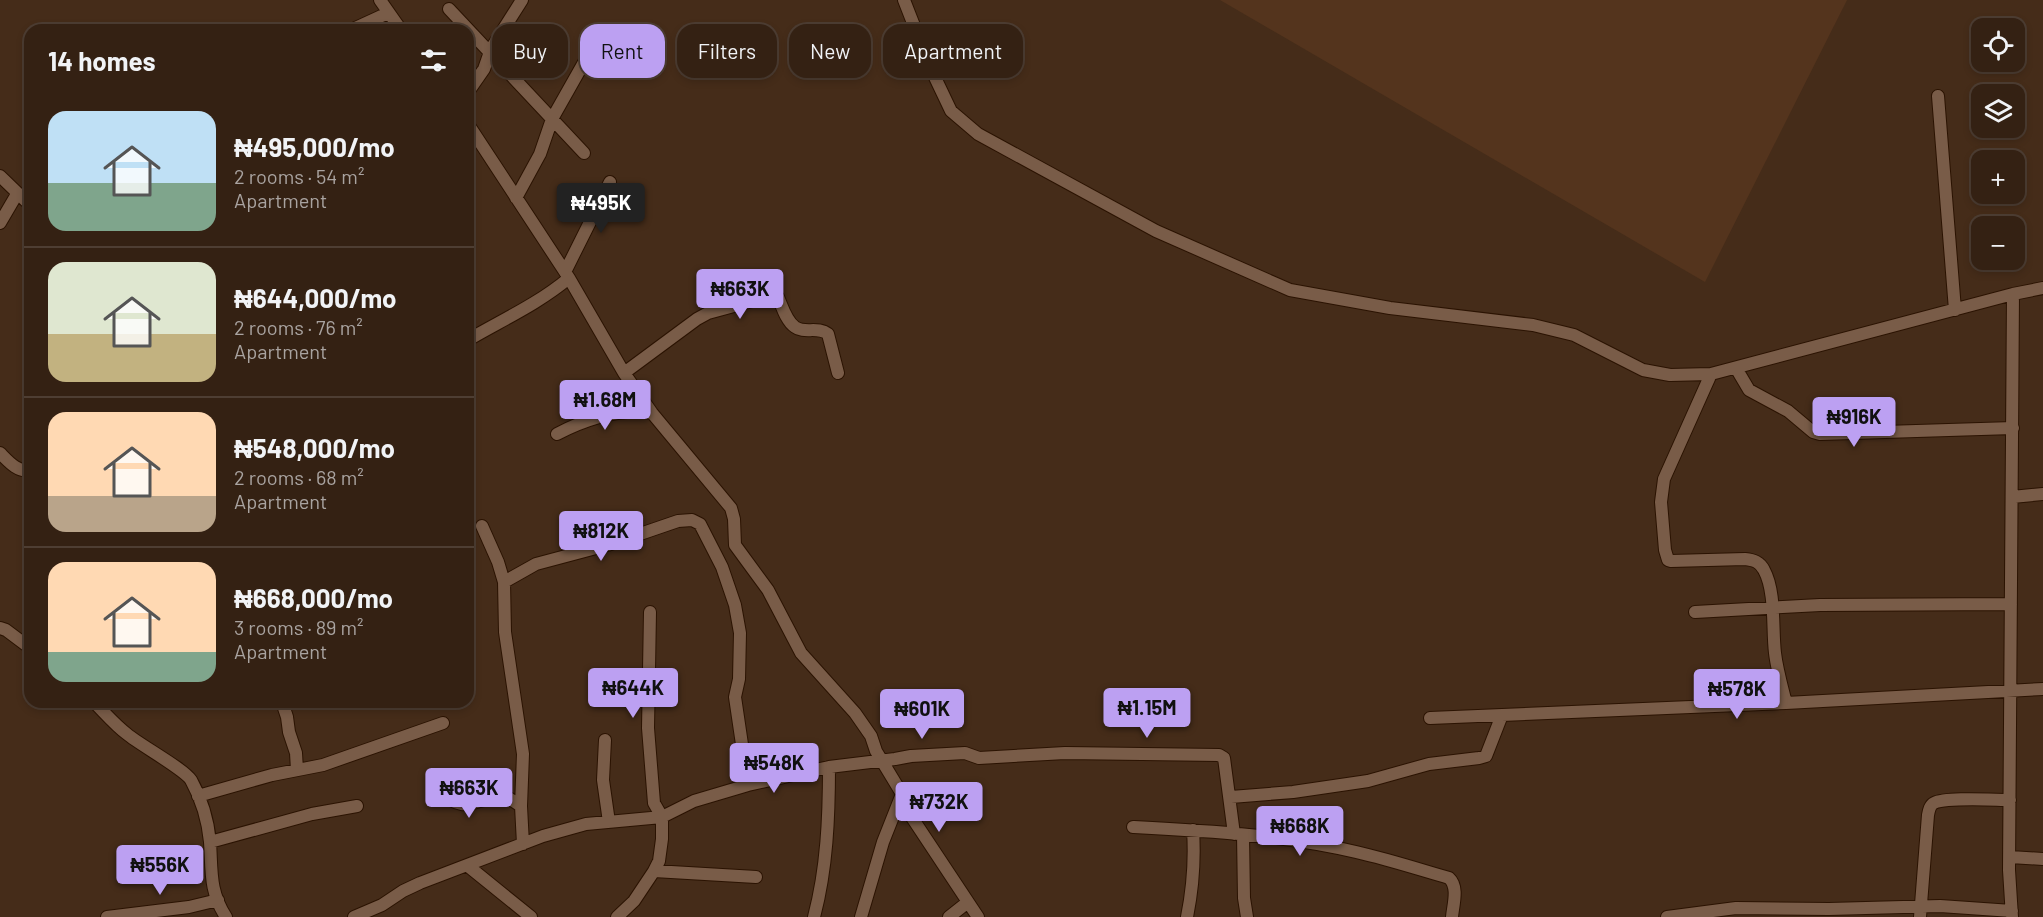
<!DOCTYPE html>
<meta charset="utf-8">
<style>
body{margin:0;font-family:Barlow,sans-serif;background:#3f2e21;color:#f1f3f6;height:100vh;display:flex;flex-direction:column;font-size:22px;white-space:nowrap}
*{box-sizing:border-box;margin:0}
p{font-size:20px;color:#a9a3a0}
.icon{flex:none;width:33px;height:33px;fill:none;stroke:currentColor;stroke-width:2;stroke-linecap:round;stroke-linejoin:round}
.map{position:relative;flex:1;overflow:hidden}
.sheet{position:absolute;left:24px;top:24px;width:450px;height:684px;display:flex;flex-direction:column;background:#342113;border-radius:18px;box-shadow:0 3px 9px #0003,0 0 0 2px #4e3e33}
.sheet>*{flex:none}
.top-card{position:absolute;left:492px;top:24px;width:570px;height:54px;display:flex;gap:12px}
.fabs{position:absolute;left:1971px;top:18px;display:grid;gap:12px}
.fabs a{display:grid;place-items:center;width:54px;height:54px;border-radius:12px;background:#342113;box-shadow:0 3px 9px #0003,0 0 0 2px #4e3e33;font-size:30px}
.price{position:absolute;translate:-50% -51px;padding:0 14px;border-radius:6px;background:#bca0f2;color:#111;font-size:20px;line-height:39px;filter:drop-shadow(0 2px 3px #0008)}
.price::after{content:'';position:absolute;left:50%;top:36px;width:18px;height:14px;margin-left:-9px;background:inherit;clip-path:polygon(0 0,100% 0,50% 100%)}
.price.on{background:#222;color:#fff}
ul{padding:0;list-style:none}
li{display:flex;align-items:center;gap:18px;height:150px;padding:0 24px}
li+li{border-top:2px solid #4e3e33}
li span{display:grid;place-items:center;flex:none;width:168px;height:120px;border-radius:18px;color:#555}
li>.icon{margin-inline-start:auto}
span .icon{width:72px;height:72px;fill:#fffc;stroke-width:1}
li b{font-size:26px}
h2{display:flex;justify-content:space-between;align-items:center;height:72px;padding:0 24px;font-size:26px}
.pill{padding:0 21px;border-radius:18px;background:#342113;box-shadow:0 3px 9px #0003,0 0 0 2px #4e3e33;font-size:21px;line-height:54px}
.pill.on{background:#bca0f2;color:#111}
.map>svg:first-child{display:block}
</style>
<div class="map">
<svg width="2043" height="917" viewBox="0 0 2043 917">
<rect width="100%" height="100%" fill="#452c19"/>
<path fill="#54341d" d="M1220,0H1847L1705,282Z"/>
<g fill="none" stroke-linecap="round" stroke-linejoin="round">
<g stroke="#2b1302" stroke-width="14">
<path id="minor" d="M380,0L401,30
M904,0L931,69L951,111L978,134L1156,231L1290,290L1390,308L1533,325L1574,335L1643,370L1670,375L1711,374L2013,294L2043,288
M449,9L584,153
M351,30L388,13
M468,92L484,69L491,49L522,0
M1938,96L1955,310
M468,124L569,278L624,373L652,413L731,508L734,519L735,545L768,590L801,653L855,713L871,736L876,751L902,794L911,816L978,917
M0,176L30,205
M516,198L540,154L552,119L600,34
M0,223L17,194
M565,272L610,182
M468,340C502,320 538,304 569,278
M1736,368L1749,390L1788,411L1813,432L1820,434L2013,428
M624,373L697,319L708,313L774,295L778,297C782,306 786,321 795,327C804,334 818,326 828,334L838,373
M1711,374L1664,479L1661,502L1665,550L1668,560L1671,561L1745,559C1754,560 1760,562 1764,570C1776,592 1772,629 1775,653C1777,670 1782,687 1786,703
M557,434C586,419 618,408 652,413
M0,453C8,461 18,473 30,470
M2012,497L2043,494
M482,526L498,562L504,582L505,632L523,754L521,806L523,844
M504,582L536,564L611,544L678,521L692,520L700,524L722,567L735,605L740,633L739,679L735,697L748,785
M1695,612L1820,605L2011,604
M0,628L6,630L30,648
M94,702C105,713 115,725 127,734C140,745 184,769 191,780C201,798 208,821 210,842C212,870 209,891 226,917
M282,702L287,717L289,732L296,753L297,770
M1430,718L1786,703L2043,689
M605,740L603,780L609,822
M437,791C468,815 470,800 504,795L521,806
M198,796L272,775L323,765L443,723
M1231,797L1293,792L1368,781L1429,764L1479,758L1486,756L1502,715
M1133,827C1208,831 1284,835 1356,852C1387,859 1418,869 1449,878C1459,887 1453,905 1452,917
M1243,835L1244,898L1247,917
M210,842L312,814L357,806
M2010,857L2043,859
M468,866L531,917
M654,871L756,877
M107,917L189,907L218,900
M354,917L382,905L403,891L420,883L543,836L586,824L662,817L694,801L748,785L829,767L895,759L911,756L965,753L979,758L1065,753L1219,755L1224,758L1234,834
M617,917L634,901L654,871L659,861L662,839V817L654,803L648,728L650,612
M814,917C827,868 829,817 829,767
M861,917L883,842L902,794
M949,917L968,902
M1187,917C1193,887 1195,860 1193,830
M1667,917L1736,908L1829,909L1940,906L2012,911
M1920,917L1928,815C1929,810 1930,805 1934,803C1946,797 1994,800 2010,800
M2012,917L2009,870L2013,294"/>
</g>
<use href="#minor" stroke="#795c48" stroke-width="12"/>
</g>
</svg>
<div class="fabs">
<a><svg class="icon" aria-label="locate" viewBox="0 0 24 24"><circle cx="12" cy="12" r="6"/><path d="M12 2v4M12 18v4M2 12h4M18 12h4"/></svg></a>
<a><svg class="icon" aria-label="layers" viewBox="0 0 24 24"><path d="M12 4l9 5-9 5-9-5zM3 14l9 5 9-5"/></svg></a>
<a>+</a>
<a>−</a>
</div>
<b class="price on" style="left:601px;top:234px">₦495K</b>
<b class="price" style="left:740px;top:320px">₦663K</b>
<b class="price" style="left:605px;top:431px">₦1.68M</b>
<b class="price" style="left:1854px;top:448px">₦916K</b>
<b class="price" style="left:601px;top:562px">₦812K</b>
<b class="price" style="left:633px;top:719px">₦644K</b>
<b class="price" style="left:1737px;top:720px">₦578K</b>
<b class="price" style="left:1147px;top:739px">₦1.15M</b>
<b class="price" style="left:922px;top:740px">₦601K</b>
<b class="price" style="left:774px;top:794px">₦548K</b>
<b class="price" style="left:469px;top:819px">₦663K</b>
<b class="price" style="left:939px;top:833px">₦732K</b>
<b class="price" style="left:1300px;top:857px">₦668K</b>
<b class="price" style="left:160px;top:896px">₦556K</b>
<div class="top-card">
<a class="pill">Buy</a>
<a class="pill on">Rent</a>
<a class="pill">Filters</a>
<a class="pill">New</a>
<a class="pill">Apartment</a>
</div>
<section class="sheet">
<h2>14 homes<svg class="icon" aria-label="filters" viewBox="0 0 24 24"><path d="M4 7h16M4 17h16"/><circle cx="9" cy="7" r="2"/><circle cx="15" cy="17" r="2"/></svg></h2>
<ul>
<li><span style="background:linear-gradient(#bfe0f5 60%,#7fa58c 0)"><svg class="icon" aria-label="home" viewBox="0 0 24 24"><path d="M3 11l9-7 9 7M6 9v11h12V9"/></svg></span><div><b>₦495,000/mo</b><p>2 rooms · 54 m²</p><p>Apartment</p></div></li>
<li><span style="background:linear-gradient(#dfe7d0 60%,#c2b280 0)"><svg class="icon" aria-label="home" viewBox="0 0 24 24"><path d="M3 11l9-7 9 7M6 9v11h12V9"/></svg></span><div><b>₦644,000/mo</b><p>2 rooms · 76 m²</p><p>Apartment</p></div></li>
<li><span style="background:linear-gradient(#ffd9b3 70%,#b9a48a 0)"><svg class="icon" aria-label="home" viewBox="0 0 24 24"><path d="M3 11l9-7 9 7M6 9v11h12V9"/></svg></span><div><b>₦548,000/mo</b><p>2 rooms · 68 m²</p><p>Apartment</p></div></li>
<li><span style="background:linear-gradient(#ffd9b3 75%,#7fa58c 0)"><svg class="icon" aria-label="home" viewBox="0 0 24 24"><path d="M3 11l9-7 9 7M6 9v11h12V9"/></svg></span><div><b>₦668,000/mo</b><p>3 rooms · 89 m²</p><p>Apartment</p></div></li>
</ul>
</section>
</div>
